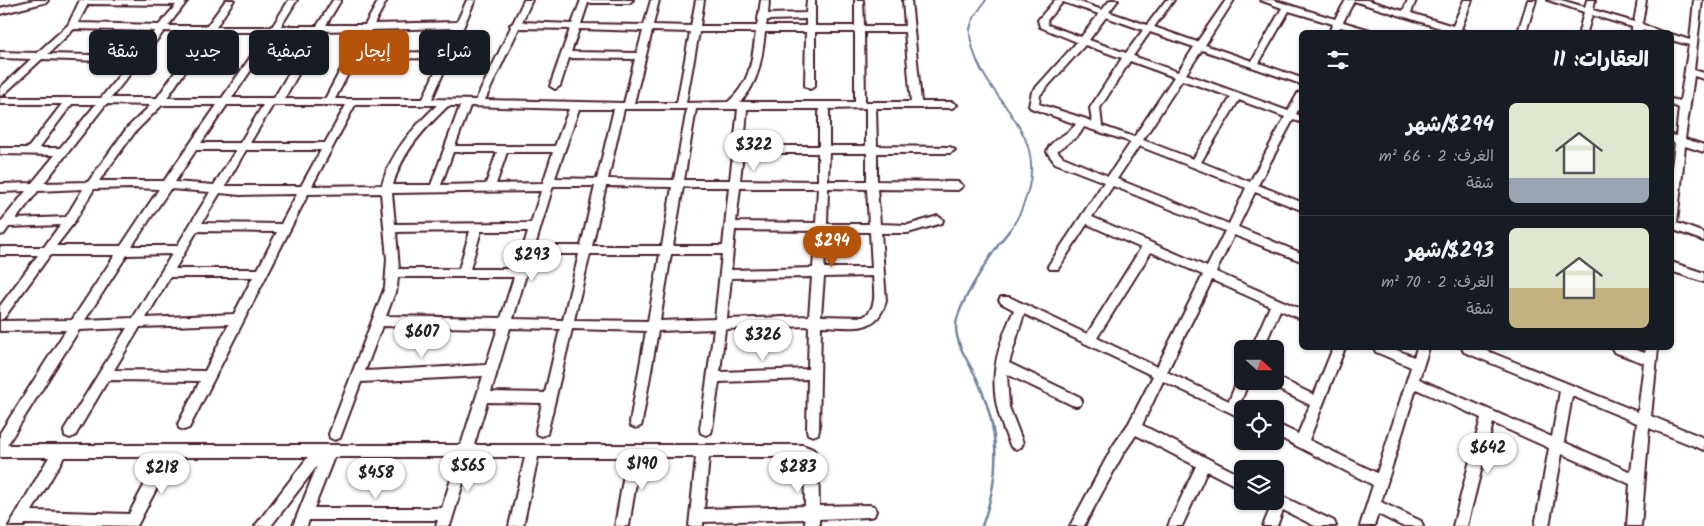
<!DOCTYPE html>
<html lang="ar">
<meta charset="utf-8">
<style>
body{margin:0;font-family:Kalam,"Playpen Sans Arabic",sans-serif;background:#20242c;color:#f1f3f6;direction:rtl;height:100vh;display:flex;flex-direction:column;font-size:19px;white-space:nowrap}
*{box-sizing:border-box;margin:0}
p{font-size:16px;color:#9ea1a6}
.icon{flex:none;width:28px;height:28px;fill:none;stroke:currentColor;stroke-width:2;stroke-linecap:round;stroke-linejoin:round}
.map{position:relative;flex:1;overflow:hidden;direction:ltr}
.details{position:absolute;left:1299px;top:30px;width:375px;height:320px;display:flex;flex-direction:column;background:#171b24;border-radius:8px;box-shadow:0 1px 4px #0004;direction:rtl}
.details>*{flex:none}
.hud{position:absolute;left:15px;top:30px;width:475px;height:45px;direction:rtl;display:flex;gap:10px}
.needle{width:32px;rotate:111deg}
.fabs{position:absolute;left:1234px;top:340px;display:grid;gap:10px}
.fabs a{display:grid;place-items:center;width:50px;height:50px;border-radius:8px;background:#171b24;box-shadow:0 1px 4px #0004;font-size:25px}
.price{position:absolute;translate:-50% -42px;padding:0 11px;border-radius:18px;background:#fff;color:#222;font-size:16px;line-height:32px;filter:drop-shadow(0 1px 2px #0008)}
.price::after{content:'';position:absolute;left:50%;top:30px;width:15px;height:11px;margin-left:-8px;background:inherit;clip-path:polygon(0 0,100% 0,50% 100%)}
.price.on{background:#b45309;color:#fff}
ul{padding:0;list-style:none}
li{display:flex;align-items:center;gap:15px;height:125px;padding:0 25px}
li+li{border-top:1px solid #363941}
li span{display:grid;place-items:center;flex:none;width:140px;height:100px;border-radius:8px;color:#555}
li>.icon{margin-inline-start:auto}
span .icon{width:60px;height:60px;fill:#fffc;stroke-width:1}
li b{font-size:21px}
h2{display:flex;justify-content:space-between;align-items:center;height:60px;padding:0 25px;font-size:21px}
.chip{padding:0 18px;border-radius:8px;background:#171b24;box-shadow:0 1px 4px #0004;font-size:18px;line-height:45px}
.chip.on{background:#b45309;color:#fff}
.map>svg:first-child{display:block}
</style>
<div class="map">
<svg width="1704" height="526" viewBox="0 0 1704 526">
<rect width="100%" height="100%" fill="#fff"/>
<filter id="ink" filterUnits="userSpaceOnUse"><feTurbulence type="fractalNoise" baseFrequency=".02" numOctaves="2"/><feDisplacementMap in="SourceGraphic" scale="10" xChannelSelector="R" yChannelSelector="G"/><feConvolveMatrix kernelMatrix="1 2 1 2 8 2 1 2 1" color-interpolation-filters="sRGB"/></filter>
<g filter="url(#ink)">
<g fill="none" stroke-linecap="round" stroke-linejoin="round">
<path stroke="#72829e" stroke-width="2" d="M986,0C980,9 971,19 970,30C969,37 972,43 973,49C987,101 1043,126 1029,187C1025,203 1019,219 1008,232"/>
<path stroke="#72829e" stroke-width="2.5" d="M982,526C1001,474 1000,430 977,379C969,362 956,346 956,326C956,306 995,248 1009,231"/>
<g stroke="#4a1f2b" stroke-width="4">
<path id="minor" d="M34,0H48L47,2L0,14V8Z
M80,0H188L168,26H207L226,0H234L216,27H272L289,0H297L281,26H317L333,0H341L326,25H365L379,0H387L374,24L457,22L467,0H475L432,99L476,100L511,27L510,25L513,23L524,0H532L522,22L572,24L581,0H633L629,3H588L581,24L644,25L651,0H659L653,25L691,26L696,0H704L700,26H757L761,0H769L768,14L806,13L807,0H815V26H855V0H863L864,26H905L903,0H911L921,102H952L957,105L952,108H876L877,146L950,147L955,150L950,153H877V181L958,182L963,186L958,190L877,189L880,224L908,225L938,216L943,220L942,223L908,233H881L886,301C876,336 850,326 821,326L819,430L818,434L813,436L808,434L807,430L808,379L719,382L712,429L711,433L706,435L701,433L700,429L714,329L658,331L642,422L641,426L636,428L631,426L630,422L646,331L572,329L547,434L542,436L537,434L536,430L542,403L487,402L474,445H802L813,449L818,456L819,506L869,505L874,506L876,511L874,516L869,517L819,519V526H805V519L703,522V526H689L696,457H640L629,526H615L627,457H538L523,526H509L525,457H471L450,526H436L438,520H309L307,526H293L317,466L271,526H255L308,457H173L137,526L25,524L24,526H9L49,457H0V433L66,330L0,331V321L72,320L115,255H50L4,318L0,320V306L38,255H0V247H44L60,225L9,227L4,234L0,235V223L26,191L0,192V184L32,183L55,155L0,154V148H28L62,104H0V98H101L130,62L42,59L3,95L0,96V88L31,59L0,58V52L37,53L68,25ZM88,4L176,5L159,25L78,23ZM806,19V26H766L767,20ZM454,28L443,52L359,53L371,30ZM519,28L570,29L550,86L555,89L560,86L569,58L635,59L624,103L485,100ZM74,29L155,31L134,56L48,54ZM579,29L643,31L637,53L571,52ZM362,30L325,99H284L323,31ZM164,31L203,32L157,98H111ZM314,31L274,98H232L277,32ZM652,31L690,32L677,103H634ZM212,32H268L222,98H167ZM699,32H756C752,60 751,82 728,102L686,103ZM765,32H806L805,86L810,89L815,86V32H855V102H740C759,84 762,57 765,32ZM864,32H905L911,102H865ZM441,58L423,99H335L356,59ZM72,104H96L60,148H39ZM106,104L151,105L127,128L88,182L44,183ZM162,105H217L164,181H99L135,132ZM227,105H263L240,143H201ZM273,105H346L325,143H250ZM355,105H437C412,129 391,152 382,185L312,186ZM448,106H460L431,185H393C402,152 424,129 448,106ZM470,106L569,109L555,146H455ZM866,108V146H829V109ZM579,109H614L597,179L555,178ZM624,109H687L674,180L608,179ZM696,109H738L730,180H684ZM747,109H819V146H744ZM196,150H236L214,185L175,182ZM246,150H321L301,186H225ZM453,152H497L486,184L441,185ZM507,152H553L543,183L496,184ZM743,153H818V181L740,180ZM829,153H867V181H828ZM553,186H595L581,246H535ZM606,186L672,187L662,246H592ZM683,187H729L723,246H673ZM132,188L159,189L121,246H56L73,224L94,189ZM740,188H818L816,223L736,222ZM828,188L867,189L869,224H827ZM83,189L66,217L16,219L38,191ZM170,189L210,192L177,246H132ZM541,191L531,223L395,224L392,193ZM220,193L240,195L297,194L281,224L202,223ZM381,193L387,259L385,287L329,434L330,438L335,440L340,438L361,382L483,376L461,445H7L79,330L127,328L65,428L64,432L65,436L70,438L75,436L108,380L200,381L178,424L179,428L184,430L189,428L308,194ZM735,230L816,231L813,268L731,270ZM197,231L277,232L258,269H175ZM470,231L459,269H399L396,232ZM481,231H528L517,269H470ZM827,232H870L872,268H824ZM172,254L133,318L85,320L127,255ZM532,254H579L563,320L513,319ZM590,254H660L648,321L574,320ZM671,254H722L715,319L660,321ZM873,276C874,291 878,309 863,317L821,316L824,277ZM170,277H253L234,314L146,318ZM398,277H514L501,318L386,316L397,287ZM812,277L809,316L727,319L731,278ZM229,324L205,371L114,370L140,327ZM382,326L498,328L486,365L365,371ZM809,326L808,369L720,372L725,329ZM510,328L560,329L545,393L491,392ZM64,457H159L129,514L32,511ZM334,457H458L442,508H314ZM709,457H804L805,506L704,509Z
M1055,0H1074L1102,10L1110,0H1118L1109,12L1147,25L1166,0H1174L1154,27L1197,42L1226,0H1234L1205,45L1252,61L1282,8L1260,0H1273L1335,19L1346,0H1367L1403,11L1408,0H1416L1411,13L1453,26L1464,0H1472L1461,29L1466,32H1453L1354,1L1343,22L1370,30L1371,32H1359L1340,27L1337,32H1329L1333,24L1289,11L1259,63L1301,78V84L1202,50L1186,74L1288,111L1298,93L1301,92V104L1296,114L1301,116V122L1293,120L1258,185L1301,202V210L1255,192L1238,227L1301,253V261L1234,235L1216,272L1301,309V319L1280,310L1263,349H1251L1270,306L1212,280L1167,372L1229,401L1239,377L1242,376V381H1249L1239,406L1246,409H1242V418L1163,381L1142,425L1242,476V489L1207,471L1182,526H1168L1196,466L1136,435L1123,454L1084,526H1070L1113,446L1129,423L1153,376L1024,314L1009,363L1080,397L1082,401L1080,405L1076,406L1072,405L1007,374L1009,407L1023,443L1021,447L1016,449L1011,447C987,395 990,361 1014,310L1001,303L999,300L1001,297H1009L1087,334L1141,248L1087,224L1058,269H1050L1048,266L1104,182L1055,163L1047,152C1050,139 1069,135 1076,124L1031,108L1029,106L1032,92L1077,42L1040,27L1038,20ZM1063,2L1099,14L1081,37L1048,25L1047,20ZM1106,17L1143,30L1126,53L1089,40ZM1150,32L1194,47L1178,72L1133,56ZM1085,45L1122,58L1090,108L1092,122L1086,119L1039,104L1040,95ZM1130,61L1174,77L1134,137L1102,126L1100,108ZM1182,80L1231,97L1193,159L1143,140ZM1239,100L1285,117L1250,182L1201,162ZM1084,127L1131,142L1108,176L1063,157L1057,151L1079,135ZM1139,146L1246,188L1229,224L1117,179ZM1113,186L1225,231L1207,267L1092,217ZM1151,252L1203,275L1157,367L1097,338Z
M1528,0H1536L1526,32H1518Z
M1548,0H1561L1585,7L1587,0H1595L1593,10L1634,22L1638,0H1646L1642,24L1662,32H1650L1641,30L1640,32H1632V27L1592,15L1587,32H1579L1584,12Z
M1694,0H1702L1694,70L1704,73V79L1694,76L1685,139L1704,145V152L1685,146L1677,223L1704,233V241L1671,229V175L1675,143L1671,142V135L1676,136L1679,108L1671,105V99L1680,101L1689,45L1671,40V34L1690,40Z
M1671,262L1704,273V282L1671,271Z
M1333,348H1345L1309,440L1377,473L1411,367L1376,352L1374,348H1392L1414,357L1417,348H1429L1419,379L1552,437L1560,391L1464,352L1462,348H1480L1638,412L1644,363L1614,352L1612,348H1630L1645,353L1646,348H1658L1651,416L1704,438V450L1649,428L1641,526H1627L1630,484L1562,454L1549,526H1535L1549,448L1493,423L1467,526H1453L1481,418L1416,389L1381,502L1421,521L1423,526H1402L1378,514L1374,526H1360L1373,485L1275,435V423L1298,434L1310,405L1269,385L1267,381H1275V376L1314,395ZM1572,396L1637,423L1631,472L1564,442Z
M1275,493L1334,521L1336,526H1315L1283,510L1277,526H1263L1272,504L1269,501H1275Z"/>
</g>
<use href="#minor" fill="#fff" fill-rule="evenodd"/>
</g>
</g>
</svg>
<div class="fabs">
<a><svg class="needle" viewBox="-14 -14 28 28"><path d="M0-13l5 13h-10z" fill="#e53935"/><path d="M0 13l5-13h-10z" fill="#9ea1a6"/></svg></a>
<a><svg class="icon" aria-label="locate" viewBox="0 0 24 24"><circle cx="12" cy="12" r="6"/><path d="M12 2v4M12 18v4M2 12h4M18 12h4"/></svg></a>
<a><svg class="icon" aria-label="layers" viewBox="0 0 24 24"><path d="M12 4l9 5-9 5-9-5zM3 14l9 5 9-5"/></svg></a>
</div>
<b class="price" style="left:754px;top:172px">$322</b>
<b class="price on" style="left:832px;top:268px">$294</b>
<b class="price" style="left:532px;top:282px">$293</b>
<b class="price" style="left:422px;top:359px">$607</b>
<b class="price" style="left:763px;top:362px">$326</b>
<b class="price" style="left:1488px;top:475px">$642</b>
<b class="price" style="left:642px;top:491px">$190</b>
<b class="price" style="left:468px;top:493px">$565</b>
<b class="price" style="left:798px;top:494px">$283</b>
<b class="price" style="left:162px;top:495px">$218</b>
<b class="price" style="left:376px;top:500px">$458</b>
<div class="hud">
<a class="chip">شراء</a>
<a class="chip on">إيجار</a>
<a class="chip">تصفية</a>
<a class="chip">جديد</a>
<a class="chip">شقة</a>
</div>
<section class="details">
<h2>العقارات: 11<svg class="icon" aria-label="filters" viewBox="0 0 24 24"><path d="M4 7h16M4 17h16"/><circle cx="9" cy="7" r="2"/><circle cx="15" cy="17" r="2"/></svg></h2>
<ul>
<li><span style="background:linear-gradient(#dfe7d0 75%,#9aa5b1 0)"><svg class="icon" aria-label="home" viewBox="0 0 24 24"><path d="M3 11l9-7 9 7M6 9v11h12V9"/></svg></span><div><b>$294/شهر</b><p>الغرف: 2 · 66 m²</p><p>شقة</p></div></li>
<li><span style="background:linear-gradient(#dfe7d0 60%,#c2b280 0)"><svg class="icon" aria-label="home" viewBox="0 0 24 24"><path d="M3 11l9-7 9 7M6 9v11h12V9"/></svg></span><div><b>$293/شهر</b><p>الغرف: 2 · 70 m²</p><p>شقة</p></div></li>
</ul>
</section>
</div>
